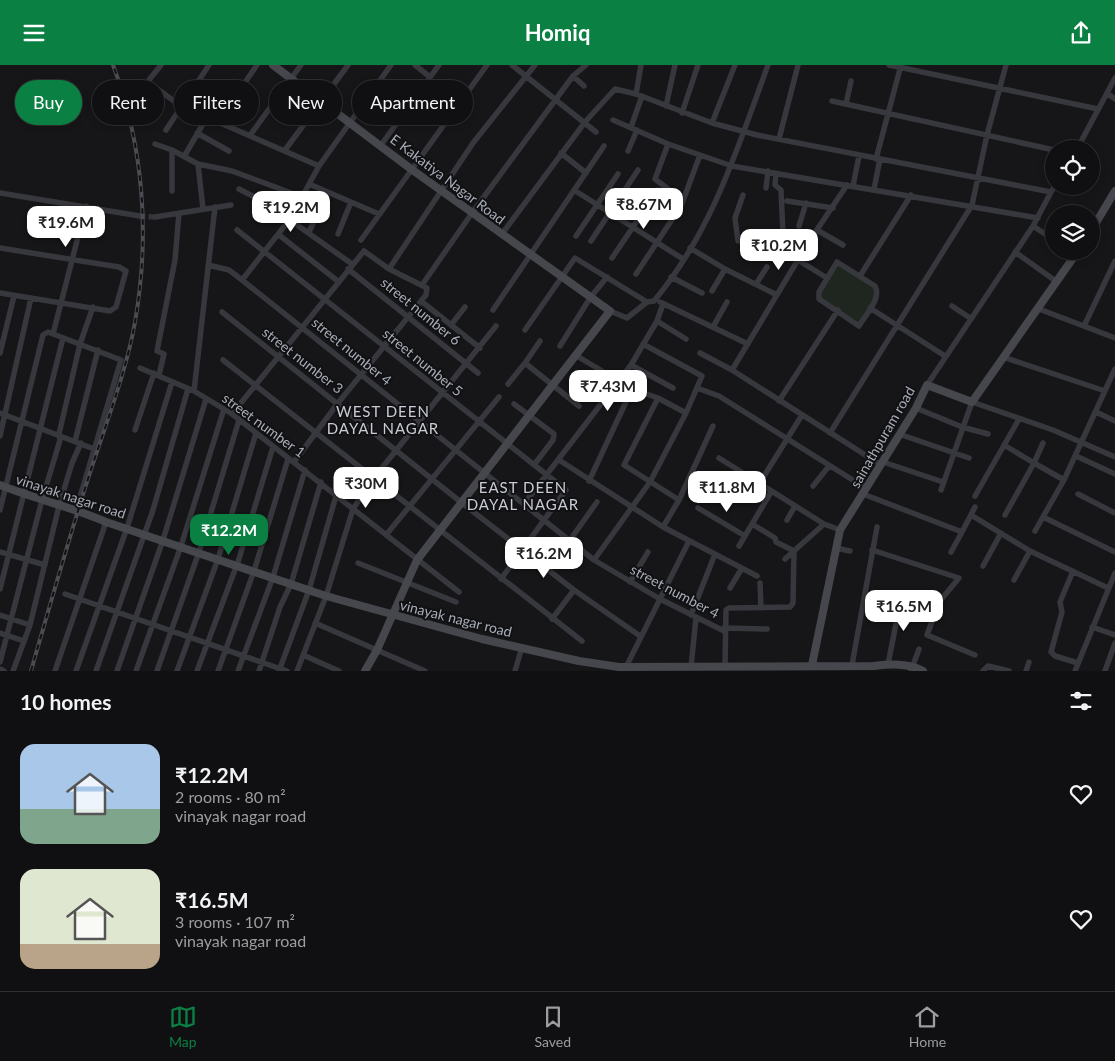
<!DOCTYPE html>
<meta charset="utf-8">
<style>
body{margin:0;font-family:Lato,sans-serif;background:#1e1e20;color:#f1f3f6;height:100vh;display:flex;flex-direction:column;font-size:19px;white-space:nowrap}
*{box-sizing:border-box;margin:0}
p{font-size:16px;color:#9c9d9f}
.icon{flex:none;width:28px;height:28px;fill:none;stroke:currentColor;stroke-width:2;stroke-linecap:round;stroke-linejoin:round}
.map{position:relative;height:606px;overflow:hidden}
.sheet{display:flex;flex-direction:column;background:#101012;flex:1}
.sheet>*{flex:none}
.hud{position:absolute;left:15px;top:15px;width:500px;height:45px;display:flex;gap:10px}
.tools{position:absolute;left:1045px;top:75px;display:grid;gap:10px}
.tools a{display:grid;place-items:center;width:55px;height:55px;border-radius:50%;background:#101012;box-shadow:0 2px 8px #0003,0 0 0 1px #303032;font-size:25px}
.price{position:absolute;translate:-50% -42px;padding:0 11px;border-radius:10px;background:#fff;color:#222;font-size:16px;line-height:32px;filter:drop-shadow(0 1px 2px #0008)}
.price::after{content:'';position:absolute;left:50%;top:30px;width:15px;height:11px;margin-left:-8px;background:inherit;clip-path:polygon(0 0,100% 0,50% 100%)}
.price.active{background:#0b8043;color:#fff}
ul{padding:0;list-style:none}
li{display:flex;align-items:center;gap:15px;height:125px;padding:0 20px}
li span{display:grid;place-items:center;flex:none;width:140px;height:100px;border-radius:15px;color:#555}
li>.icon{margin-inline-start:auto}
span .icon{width:60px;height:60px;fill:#fffc;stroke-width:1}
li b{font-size:21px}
h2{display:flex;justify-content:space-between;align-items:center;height:60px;padding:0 20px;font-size:21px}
.pill{padding:0 18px;border-radius:22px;background:#101012;box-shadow:0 2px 8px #0003,0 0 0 1px #303032;font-size:18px;line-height:45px}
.pill.active{background:#0b8043;color:#fff}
header{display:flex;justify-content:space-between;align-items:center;height:65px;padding:0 20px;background:#0b8043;color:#fff;font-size:22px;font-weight:700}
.tab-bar{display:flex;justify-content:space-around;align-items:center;height:70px;border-top:1px solid #303032;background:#101012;font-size:14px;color:#9c9d9f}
.tab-bar a{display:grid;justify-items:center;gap:2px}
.tab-bar .active{color:#0b8043}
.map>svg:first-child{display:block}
</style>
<header><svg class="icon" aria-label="menu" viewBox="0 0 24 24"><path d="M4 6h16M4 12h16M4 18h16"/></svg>Homiq<svg class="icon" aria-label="share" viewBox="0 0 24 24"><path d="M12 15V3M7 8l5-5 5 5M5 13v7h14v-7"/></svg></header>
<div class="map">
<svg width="1115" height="606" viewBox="0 0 1115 606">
<rect width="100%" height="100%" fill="#161618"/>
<path fill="#1e261f" d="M837,198L878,226L859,261L818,232Z"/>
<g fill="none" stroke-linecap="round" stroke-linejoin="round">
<path stroke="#333438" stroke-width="5.5" stroke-dasharray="5.5 3" stroke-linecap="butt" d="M140,151L155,152"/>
<path stroke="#37383d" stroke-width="5.5" d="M161,0L149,15V18L181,41L319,101
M415,0L430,12
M512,0L596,67
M889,0L1098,44
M573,11L584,21
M1107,28L1115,13
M636,29L641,0
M832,36L1054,85
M846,39L851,16
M666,41L675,0
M682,48L698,0
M219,55L257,0
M613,55L668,79L732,101L1038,153
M712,58L735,0
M631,62L642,31
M166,65L209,0
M197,68L229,86
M251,69L301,0
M779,74L798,0
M155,79L172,85
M381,80L439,0
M1077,84L1107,28L1115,34
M285,85L348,0
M628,86L637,65
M561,88L586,108
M185,90L207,52
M876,94L901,0
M198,99L203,144
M309,119L379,149
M853,121L859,91
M766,123L768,106
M239,124L266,138L352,199
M668,124L655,114L668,79
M874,124L880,94
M574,125L683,194
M172,126V85L198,99L232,106L302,132L319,101L391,0
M0,128L140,151
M743,130L735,153L738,176L781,173L783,169L781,125L775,120L776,108
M787,136L833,143
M155,152L231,140
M799,161L806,138
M1033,161L1054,175
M237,165L566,425L501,514
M817,165L843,180
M309,167L328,127
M338,169L351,137
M502,169L585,57L615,24L636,29L712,58L757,70L1051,127L1055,121
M279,170L339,217
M576,171L618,109
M361,175L487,0
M591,176L638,105
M0,183L119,202L126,206L116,242L110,246L0,228
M690,183L725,204L777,230
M1015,187L1057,217
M612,193L658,125
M798,195L827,213
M837,197L875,221C882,234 865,250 859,261L819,234V227Z
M208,200L229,205L242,215L594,495L660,534L724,566
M348,204L478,308
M389,204L473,78L535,0
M636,209L681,141L700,90
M860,211L911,130
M671,212L702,228
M242,215L290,154
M756,219L767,202
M422,220L472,148L573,11L586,0
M712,226L725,204
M421,236L480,283
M660,237L748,279
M952,241L970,253
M870,243L945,291
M1039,244L1115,273
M493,245L604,81
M610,246L627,253L647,237L654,236C713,165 737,84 768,0
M222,247L462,438L574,525L640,571
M657,256L686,274
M451,260L465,242
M1084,261L1115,196
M713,262L727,237
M525,265L575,193L647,237
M53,269L86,141
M540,276L525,298L579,341
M560,281L590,233L607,212
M0,288L14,231
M700,288L732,305L881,400
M577,291L632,324L658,333L686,348
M1003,292L1105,326
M223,295L582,576
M631,300L673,323
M140,303L194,326L232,349L459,527
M732,305L808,178L847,120
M159,310L164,289L157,286L175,195L179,148
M508,319L525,298
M927,320L1033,161L1051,127
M697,323L719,331L867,424
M194,326L215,142
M658,333L624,400L679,435
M779,336L838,245
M514,339L554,369L553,375L534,400
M916,343L962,362L988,369
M1096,347L1115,356
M0,348L94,384
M232,349L364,186L389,204L427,223L426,230L338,338L294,397
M135,365L154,308
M830,368L972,140L987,70L1006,0
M899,369L969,393
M0,371L31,233
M75,376L98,285
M1004,380L1034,398L1043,378
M1076,391L1115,409
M719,393L824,459L840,465
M559,395L663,462L757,511
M883,397L943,417
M589,416L632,324
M759,419L802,350
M813,421L829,401
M941,425L972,337L1053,365L1115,392
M863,429L962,467L975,442
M1078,429L1115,448
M975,431L1019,354
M524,439L631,300L657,256L663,239
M698,443L745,471
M0,445L43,270L48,267L121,295L76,445
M971,450L1030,486L1108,523
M1005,450L1034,398L1064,415
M1043,452L1115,487
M787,455L795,441
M663,462L679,435L713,361
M1035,466L1064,415L1115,304
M386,470L499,332
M570,475L597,437
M739,481L771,427
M836,483L850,486
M872,485L959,513L939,537L927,570L975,590
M0,487L45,500
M951,487L962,467
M785,494L824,459
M594,495L650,417L686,348L702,311L643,279
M358,498L456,537
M983,501L1001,468
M1073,506L1060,537L1062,547L1051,587L1055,591L1078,598
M1014,515L1030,486
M630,517L648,487
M760,518L761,543
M730,523L742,503
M0,524L63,273
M65,529L287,606
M0,550L30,560
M691,550L715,489
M552,554L574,525
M315,558L425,606
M1092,562L1115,570
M724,563L767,564
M0,568L24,576
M303,590L339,606
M0,597L42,435L60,375L59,369L80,279L93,242
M888,599L902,529L927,533
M852,600L877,462
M626,602L689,476
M691,602L696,553
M725,602L726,545L729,543L790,542L793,538L794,486L776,477L775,473L752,459
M0,604L4,606
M13,606L30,560L59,441L72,398L81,378
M55,606L106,457
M76,606L127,463L172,317
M96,606L153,445L188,324
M117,606L163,475L206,334
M136,606L181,481L224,344
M157,606L199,487L239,355
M177,606L218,494L256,368
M197,606L239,494L273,382
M218,606L254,506L288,394
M238,606L273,512L305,405
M259,606L280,542L291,519L321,417
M279,606L309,525L336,431
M297,606L326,531L353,444L373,414L496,261
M515,606L522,582
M911,606L919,584
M983,606L988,601L1009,606
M1026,606L1029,597
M1075,606L1115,508
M1105,606L1115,578"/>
<path stroke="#45474d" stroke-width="8" d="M273,0L411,104L610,246L417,495L377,585L365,606
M1091,166L1115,126
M0,420C35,434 72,442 106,457L326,531L482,574L579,596L619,602L874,601C891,599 908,598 923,606
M812,600L840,465L916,343L927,320L972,337L1078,186"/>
<g stroke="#4a4c52" stroke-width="4">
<path id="rail" d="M31,606C49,543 67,480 87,417C103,366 126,309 135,257C150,171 144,82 113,0"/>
</g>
<use href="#rail" stroke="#111113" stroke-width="2" stroke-dasharray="5.5" stroke-linecap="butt"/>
</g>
<g text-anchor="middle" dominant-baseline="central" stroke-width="4" stroke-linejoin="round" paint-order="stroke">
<g font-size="14" fill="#a8adb8" stroke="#111113">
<text transform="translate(448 114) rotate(37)">E Kakatiya Nagar Road</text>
<text transform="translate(421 246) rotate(39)">street number 6</text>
<text transform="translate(352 286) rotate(39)">street number 4</text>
<text transform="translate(303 295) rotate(38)">street number 3</text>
<text transform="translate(423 297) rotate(39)">street number 5</text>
<text transform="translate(264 360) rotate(36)">street number 1</text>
<text transform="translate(882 372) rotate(-60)">sainathpuram road</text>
<text transform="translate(71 431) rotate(18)">vinayak nagar road</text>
<text transform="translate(675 526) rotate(28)">street number 4</text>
<text transform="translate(456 553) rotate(14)">vinayak nagar road</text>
</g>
<g font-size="15" letter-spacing="1" fill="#c9ccd4" stroke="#111113">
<text x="383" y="346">WEST DEEN<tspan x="383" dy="17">DAYAL NAGAR</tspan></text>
<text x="523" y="422">EAST DEEN<tspan x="523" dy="17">DAYAL NAGAR</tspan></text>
</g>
</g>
</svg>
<div class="tools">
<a><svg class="icon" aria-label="locate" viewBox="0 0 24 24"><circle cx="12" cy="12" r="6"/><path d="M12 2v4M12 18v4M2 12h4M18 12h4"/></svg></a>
<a><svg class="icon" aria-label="layers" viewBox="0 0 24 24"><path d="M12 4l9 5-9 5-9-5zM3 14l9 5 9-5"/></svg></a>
</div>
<b class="price" style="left:644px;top:165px">₹8.67M</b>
<b class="price" style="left:291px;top:168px">₹19.2M</b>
<b class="price" style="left:66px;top:183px">₹19.6M</b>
<b class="price" style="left:779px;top:206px">₹10.2M</b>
<b class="price" style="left:608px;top:347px">₹7.43M</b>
<b class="price" style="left:366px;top:444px">₹30M</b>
<b class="price" style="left:727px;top:448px">₹11.8M</b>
<b class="price active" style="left:229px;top:491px">₹12.2M</b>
<b class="price" style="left:544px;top:514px">₹16.2M</b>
<b class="price" style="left:904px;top:567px">₹16.5M</b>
<div class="hud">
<a class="pill active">Buy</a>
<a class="pill">Rent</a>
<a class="pill">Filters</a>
<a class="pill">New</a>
<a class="pill">Apartment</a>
</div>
</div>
<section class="sheet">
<h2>10 homes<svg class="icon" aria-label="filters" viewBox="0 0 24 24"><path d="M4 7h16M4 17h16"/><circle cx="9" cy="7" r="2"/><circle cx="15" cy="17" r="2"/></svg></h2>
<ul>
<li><span style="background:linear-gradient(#a9c7e8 65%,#7fa58c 0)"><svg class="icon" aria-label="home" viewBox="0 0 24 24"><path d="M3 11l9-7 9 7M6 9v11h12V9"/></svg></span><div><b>₹12.2M</b><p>2 rooms · 80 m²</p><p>vinayak nagar road</p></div><svg class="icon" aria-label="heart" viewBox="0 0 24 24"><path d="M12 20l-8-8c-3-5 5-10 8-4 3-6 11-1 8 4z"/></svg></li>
<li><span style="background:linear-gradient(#dfe7d0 75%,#b9a48a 0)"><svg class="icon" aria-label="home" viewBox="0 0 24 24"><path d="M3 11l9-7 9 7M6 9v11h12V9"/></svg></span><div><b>₹16.5M</b><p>3 rooms · 107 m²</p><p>vinayak nagar road</p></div><svg class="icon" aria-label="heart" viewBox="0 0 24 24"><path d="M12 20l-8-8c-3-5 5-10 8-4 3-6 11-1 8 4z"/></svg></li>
</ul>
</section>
<nav class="tab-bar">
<a class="active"><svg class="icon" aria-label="map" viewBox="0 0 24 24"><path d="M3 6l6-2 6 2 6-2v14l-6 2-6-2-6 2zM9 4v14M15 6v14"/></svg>Map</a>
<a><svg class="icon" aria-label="saved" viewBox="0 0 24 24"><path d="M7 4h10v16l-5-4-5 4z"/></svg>Saved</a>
<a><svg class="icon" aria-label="home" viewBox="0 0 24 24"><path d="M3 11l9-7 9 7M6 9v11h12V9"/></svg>Home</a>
</nav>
